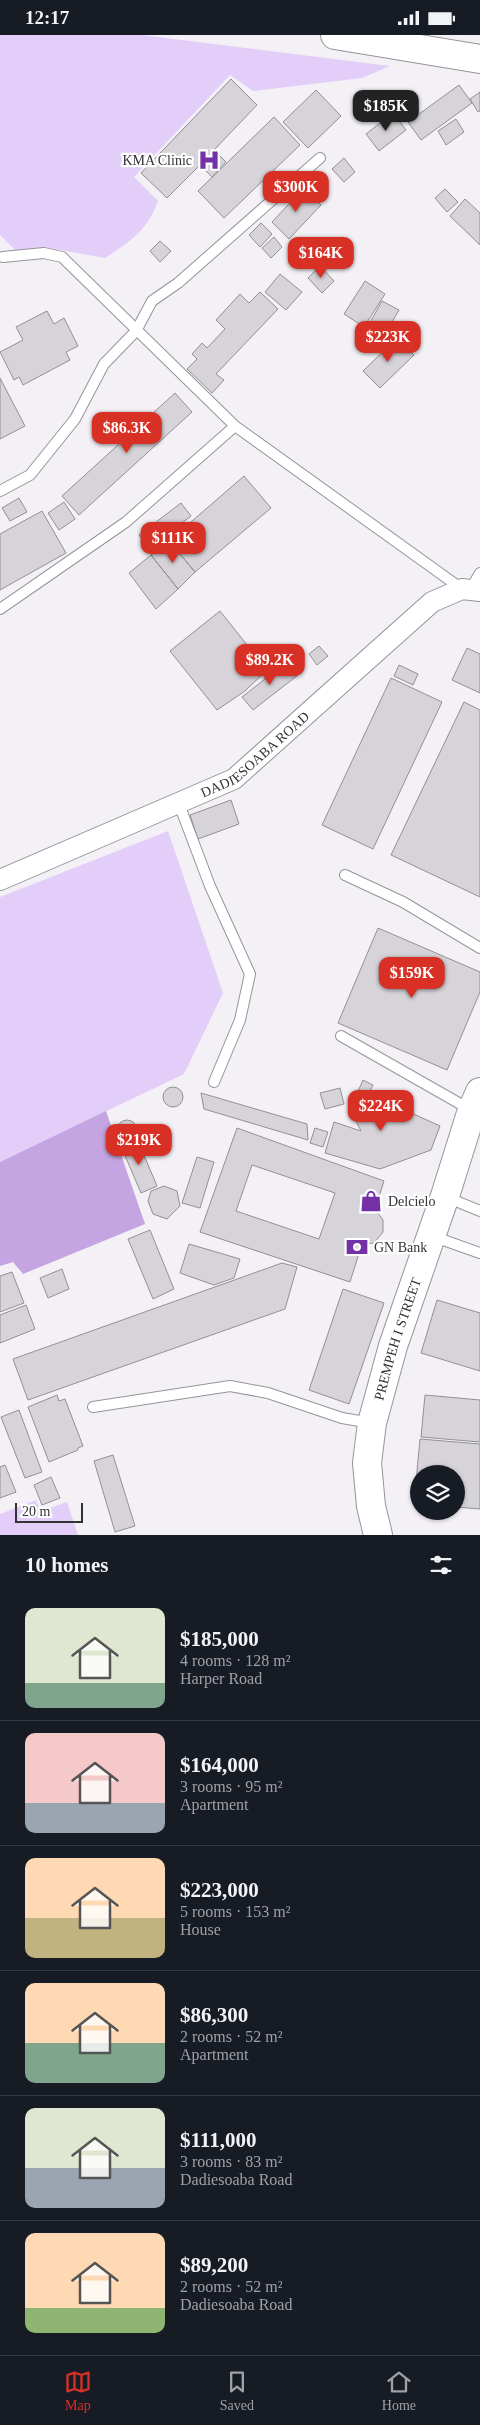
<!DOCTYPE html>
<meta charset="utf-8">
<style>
body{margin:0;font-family:Georgia,serif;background:#242831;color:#f1f3f6;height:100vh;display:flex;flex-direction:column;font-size:19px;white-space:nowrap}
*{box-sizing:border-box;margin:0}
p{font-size:16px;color:#9ea1a6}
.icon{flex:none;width:28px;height:28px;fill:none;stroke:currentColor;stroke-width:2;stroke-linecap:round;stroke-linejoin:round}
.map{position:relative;height:1500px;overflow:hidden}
.drawer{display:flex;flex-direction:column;background:#171b24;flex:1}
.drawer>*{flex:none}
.tools{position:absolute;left:410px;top:1430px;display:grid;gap:10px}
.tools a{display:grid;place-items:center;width:55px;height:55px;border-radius:50%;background:#171b24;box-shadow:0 1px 4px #0004;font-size:25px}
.scale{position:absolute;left:15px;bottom:12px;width:68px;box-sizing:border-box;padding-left:5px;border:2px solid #333234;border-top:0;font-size:14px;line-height:18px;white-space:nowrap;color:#333234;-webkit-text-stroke:4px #fff;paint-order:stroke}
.price{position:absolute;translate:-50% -42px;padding:0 11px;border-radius:10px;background:#d93025;color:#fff;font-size:16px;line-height:32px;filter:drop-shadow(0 1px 2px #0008)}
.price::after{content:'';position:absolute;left:50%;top:30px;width:15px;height:11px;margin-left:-8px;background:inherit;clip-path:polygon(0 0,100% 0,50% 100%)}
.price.current{background:#222;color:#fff}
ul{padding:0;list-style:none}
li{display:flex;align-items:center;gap:15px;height:125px;padding:0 25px}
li+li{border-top:1px solid #363941}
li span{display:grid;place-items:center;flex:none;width:140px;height:100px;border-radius:10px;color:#555}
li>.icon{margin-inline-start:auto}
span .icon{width:60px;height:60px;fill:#fffc;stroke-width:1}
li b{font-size:21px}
h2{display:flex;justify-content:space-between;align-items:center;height:60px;padding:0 25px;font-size:21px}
.status{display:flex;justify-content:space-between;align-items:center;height:35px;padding:0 25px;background:#171b24;direction:ltr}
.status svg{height:14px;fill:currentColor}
.menu{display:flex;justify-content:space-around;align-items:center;height:70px;border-top:1px solid #363941;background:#171b24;font-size:14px;color:#9ea1a6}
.menu a{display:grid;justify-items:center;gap:2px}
.menu .current{color:#d93025}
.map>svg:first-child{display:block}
</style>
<div class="status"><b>12:17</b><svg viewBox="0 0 49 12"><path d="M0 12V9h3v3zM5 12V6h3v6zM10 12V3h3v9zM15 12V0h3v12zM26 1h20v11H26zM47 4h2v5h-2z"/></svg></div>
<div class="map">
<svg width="480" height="1500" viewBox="0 0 480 1500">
<rect width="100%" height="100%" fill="#f3f1f6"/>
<path fill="#e3cefa" d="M0,0H142L390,31L362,43L253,56L230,40L134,142L158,166C147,196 131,206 105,223L44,212L17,217L0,200Z
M168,796L223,958L184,1039L0,1127V862Z
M36,1465L41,1476L67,1467L78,1500H0V1479Z"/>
<path fill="#c4a5e2" d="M106,1076L145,1189L23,1239L13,1227L0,1231V1127Z"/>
<path fill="#d7d4d9" stroke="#929095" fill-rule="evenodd" d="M231,44L257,70L214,115L226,127L212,142L200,130L167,163L141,138Z
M459,50L472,68L421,105L408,87Z
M316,55L341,81L308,113L283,87Z
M480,57V76L478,77L470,64Z
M393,78L406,95L379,116L366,99Z
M274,82L300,110L224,183L198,156Z
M456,84L464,97L446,110L438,96Z
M344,123L355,137L344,147L332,134Z
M304,153L321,170L289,204L272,187Z
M445,154L458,167L447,177L435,163Z
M465,164L480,178V210L450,181Z
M261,188L272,199L260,212L249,200Z
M274,202L282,212L271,223L262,213Z
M160,206L171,216L160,227L150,216Z
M320,231L334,246L322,258L308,243Z
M280,239L302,257L286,275L265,257Z
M365,246L385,259L364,292L344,279Z
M260,257L278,274L216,339L224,345L212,358L187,334L197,324L192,319L202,308L207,313L225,294L216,285L240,259L249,268Z
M382,266L399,275L384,301L368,291Z
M47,276L54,289L64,283L78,311L66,317L70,325L23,350L19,342L14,345L0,317L23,305L16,292Z
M397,303L414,320L380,353L363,336Z
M0,343L25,391L0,404Z
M175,358L192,377L79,480L62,461Z
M244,441L271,473L195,537L169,506Z
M19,463L27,477L10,486L2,473Z
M64,467L75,484L59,495L48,478Z
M181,468L191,481L149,513L139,500Z
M42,476L66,518L0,555V499Z
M169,506L195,537L178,554L151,520Z
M151,520L178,554L156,574L129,538Z
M220,576L267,635L245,656L217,675L170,616Z
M319,611L328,621L317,630L309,619Z
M467,613L480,619V658L452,645Z
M288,626L298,640L253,675L242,662Z
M399,630L418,639L413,650L394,641Z
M391,643L442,667L373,814L322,790Z
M464,667L480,675V862L391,820Z
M231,765L239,789L198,804L190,780Z
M378,893L480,937V957L447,1035L338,988Z
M363,1045L373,1050L370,1056L397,1068L396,1071L440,1091L431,1115L380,1134L325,1118L334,1087L361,1096L350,1074Z
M163 1062a10 10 0 1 1 20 0a10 10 0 1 1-20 0Z
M340,1053L344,1069L325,1074L320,1058Z
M201,1058L307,1089L308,1105L204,1074Z
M117 1095a10 10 0 1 1 20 0a10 10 0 1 1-20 0Z
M237,1093L384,1146L375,1174L383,1185V1197L374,1208L362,1209L350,1247L200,1197ZM252,1130L335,1158L319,1204L236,1176Z
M315,1093L328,1097L323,1112L310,1108Z
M137,1104L157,1151L141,1158L121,1111Z
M197,1122L214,1127L200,1173L182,1168Z
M164,1151L177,1156L180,1171L167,1184L153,1179L148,1166L151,1156Z
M150,1195L174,1254L153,1264L128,1204Z
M189,1209L240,1224L234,1243L214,1250L180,1238Z
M282,1228L297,1232L285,1274L28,1365L13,1324Z
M62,1234L69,1254L48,1263L40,1243Z
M12,1237L24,1268L0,1277V1241Z
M343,1254L384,1268L349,1369L309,1355Z
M437,1265L480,1278V1336L421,1318Z
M26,1270L35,1294L0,1308V1280Z
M57,1360L59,1366L65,1364L83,1411L78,1413V1415L49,1427L28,1372Z
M425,1360L480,1365V1407L421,1402Z
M19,1375L42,1437L25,1443L1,1382Z
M420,1404L480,1409V1474L456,1472V1439H419V1469L414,1468Z
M113,1420L135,1491L115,1497L94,1426Z
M5,1430L16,1457L0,1463V1432Z
M51,1442L60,1463L42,1470L34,1450Z"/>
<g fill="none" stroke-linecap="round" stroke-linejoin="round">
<g stroke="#969499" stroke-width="12">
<path id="lane" d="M3,222L44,218L62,222L235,391L462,554
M0,456L30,440L75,384L104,329L136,296L152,266L178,248L320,123
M470,555L480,538
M0,574L126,487L235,391
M179,769L210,851L250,939L240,985L214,1047
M345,840L403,867L480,913
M341,1001L471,1075
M446,1162L480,1176
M432,1201L480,1218
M93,1372L230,1351L268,1358L342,1383L371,1388"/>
</g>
<g stroke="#969499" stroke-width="22">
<g id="street">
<path id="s1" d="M0,845L234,744L432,567L462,554L480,556"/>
</g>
</g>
<g stroke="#969499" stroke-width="30">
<g id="secondary">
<path d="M335,0L480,24"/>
<path id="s2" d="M378,1500L371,1471L367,1428L372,1388L393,1311L445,1161L472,1075L480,1057"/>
</g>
</g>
<use href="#lane" stroke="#fff" stroke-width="10"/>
<use href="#street" stroke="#fff" stroke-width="20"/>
<use href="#secondary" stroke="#fff" stroke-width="28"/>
</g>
<defs>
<g id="hospital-bare" transform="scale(1.725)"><path d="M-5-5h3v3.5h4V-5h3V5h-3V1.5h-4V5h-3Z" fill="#7431a5" stroke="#fff" stroke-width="2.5" paint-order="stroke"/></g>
<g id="shop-bare" transform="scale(1.725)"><path d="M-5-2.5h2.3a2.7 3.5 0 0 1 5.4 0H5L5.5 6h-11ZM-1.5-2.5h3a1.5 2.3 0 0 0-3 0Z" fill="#7431a5" stroke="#fff" stroke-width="2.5" paint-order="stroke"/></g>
<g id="bank-bare" transform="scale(1.725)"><path d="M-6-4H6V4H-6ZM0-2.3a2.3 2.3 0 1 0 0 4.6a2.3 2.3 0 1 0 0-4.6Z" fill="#7431a5" stroke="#fff" stroke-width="2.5" paint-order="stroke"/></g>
</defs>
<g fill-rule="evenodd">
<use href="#hospital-bare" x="209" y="125"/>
<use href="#shop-bare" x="371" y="1166"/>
<use href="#bank-bare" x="357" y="1212"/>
</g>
<g text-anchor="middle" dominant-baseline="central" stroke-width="4.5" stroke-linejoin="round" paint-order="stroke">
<g font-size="14" fill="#333234" stroke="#fff" text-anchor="start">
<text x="192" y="125" text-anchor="end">KMA Clinic</text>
<text x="388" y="1166">Delcielo</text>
<text x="374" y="1212">GN Bank</text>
</g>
<g font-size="14" fill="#333234" stroke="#fff">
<text stroke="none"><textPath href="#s1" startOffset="286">DADIESOABA ROAD</textPath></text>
<text stroke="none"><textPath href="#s2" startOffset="201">PREMPEH I STREET</textPath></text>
</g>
</g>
</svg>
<div class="tools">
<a><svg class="icon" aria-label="layers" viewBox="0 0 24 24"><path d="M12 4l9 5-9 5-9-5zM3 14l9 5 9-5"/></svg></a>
</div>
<div class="scale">20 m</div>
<b class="price current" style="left:386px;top:97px">$185K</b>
<b class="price" style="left:296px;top:178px">$300K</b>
<b class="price" style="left:321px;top:244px">$164K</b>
<b class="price" style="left:388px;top:328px">$223K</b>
<b class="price" style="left:127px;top:419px">$86.3K</b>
<b class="price" style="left:173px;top:529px">$111K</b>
<b class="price" style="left:270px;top:651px">$89.2K</b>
<b class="price" style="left:412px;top:964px">$159K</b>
<b class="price" style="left:381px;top:1097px">$224K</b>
<b class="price" style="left:139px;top:1131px">$219K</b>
</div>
<section class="drawer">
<h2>10 homes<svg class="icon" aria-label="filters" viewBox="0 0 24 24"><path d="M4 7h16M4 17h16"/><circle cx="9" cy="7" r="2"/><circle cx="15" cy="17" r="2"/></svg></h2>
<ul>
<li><span style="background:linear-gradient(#dfe7d0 75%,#7fa58c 0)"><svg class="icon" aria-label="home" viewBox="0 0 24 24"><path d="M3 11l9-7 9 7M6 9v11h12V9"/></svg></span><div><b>$185,000</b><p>4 rooms · 128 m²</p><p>Harper Road</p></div></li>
<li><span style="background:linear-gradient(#f6c9c9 70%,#9aa5b1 0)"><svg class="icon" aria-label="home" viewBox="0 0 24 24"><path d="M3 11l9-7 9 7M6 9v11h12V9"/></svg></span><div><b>$164,000</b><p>3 rooms · 95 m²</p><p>Apartment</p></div></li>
<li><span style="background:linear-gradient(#ffd9b3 60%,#c2b280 0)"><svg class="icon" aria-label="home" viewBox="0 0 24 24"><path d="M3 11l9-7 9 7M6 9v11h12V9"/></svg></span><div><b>$223,000</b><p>5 rooms · 153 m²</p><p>House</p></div></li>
<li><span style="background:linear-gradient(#ffd9b3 60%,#7fa58c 0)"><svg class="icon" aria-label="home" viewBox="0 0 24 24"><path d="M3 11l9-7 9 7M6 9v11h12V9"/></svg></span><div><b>$86,300</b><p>2 rooms · 52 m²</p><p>Apartment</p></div></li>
<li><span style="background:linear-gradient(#dfe7d0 60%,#9aa5b1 0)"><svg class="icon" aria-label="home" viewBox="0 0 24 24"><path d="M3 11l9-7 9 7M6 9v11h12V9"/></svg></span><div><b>$111,000</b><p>3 rooms · 83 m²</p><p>Dadiesoaba Road</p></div></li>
<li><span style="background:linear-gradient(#ffd9b3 75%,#8fb573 0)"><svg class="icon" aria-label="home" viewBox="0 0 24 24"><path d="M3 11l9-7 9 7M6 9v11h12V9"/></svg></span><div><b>$89,200</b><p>2 rooms · 52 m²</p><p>Dadiesoaba Road</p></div></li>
</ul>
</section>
<nav class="menu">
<a class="current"><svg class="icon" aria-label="map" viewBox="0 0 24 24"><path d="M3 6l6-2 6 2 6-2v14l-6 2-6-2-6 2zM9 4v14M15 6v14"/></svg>Map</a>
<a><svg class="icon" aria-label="saved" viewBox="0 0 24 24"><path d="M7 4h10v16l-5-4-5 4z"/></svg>Saved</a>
<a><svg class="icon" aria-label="home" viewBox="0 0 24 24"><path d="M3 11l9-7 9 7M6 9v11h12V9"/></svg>Home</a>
</nav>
